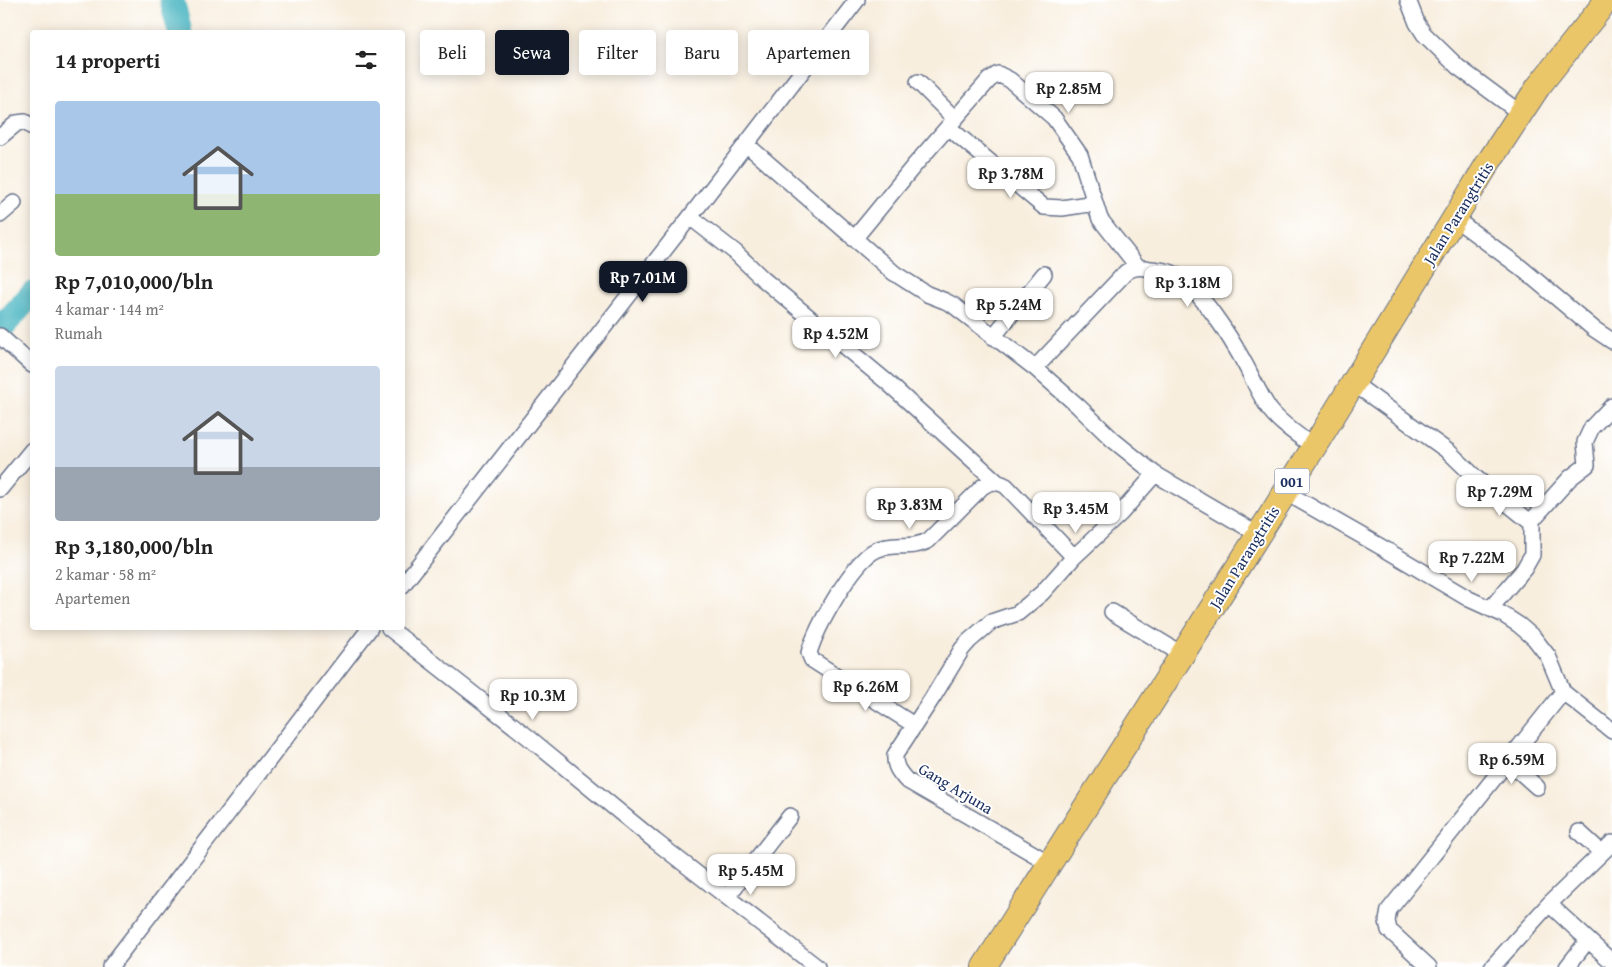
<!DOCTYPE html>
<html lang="id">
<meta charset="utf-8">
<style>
body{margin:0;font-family:"Gentium Book Plus",serif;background:#f2f2f2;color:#222;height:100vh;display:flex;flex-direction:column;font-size:19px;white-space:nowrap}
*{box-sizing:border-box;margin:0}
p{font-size:16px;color:#767676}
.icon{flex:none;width:28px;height:28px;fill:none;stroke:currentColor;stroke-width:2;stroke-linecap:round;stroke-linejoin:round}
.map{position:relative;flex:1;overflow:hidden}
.panel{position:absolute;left:30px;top:30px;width:375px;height:600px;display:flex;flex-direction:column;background:#fff;border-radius:5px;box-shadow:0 2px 12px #0003}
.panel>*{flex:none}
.top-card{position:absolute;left:420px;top:30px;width:475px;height:45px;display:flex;gap:10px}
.price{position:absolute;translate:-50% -42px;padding:0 11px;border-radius:10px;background:#fff;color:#222;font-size:16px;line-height:32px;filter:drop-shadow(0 1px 2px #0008)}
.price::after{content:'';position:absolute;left:50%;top:30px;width:15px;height:11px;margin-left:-8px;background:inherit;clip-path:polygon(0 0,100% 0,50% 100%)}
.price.current{background:#111827;color:#fff}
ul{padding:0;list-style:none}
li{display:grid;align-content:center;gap:10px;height:265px;padding:0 25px}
li span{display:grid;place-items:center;height:155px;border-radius:5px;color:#555}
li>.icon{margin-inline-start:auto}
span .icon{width:90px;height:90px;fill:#fffc;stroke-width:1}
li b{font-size:21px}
h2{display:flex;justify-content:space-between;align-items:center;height:60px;padding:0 25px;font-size:21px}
.tag{padding:0 18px;border-radius:5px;background:#fff;box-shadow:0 2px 12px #0003;font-size:18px;line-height:45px}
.tag.current{background:#111827;color:#fff}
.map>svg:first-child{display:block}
</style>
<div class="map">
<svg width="1612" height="967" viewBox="0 0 1612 967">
<rect width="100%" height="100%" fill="#fff"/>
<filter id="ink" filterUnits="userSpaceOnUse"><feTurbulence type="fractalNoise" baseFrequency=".02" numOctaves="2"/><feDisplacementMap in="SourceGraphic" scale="10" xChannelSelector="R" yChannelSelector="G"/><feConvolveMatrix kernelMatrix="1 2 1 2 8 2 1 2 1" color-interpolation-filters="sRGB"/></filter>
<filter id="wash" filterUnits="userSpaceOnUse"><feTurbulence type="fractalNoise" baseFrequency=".0096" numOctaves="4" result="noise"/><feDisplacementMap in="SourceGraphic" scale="20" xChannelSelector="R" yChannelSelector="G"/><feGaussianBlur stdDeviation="1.12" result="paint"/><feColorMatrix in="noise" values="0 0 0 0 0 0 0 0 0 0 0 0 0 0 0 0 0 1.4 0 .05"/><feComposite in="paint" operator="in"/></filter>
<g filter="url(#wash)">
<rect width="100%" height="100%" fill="#f8eede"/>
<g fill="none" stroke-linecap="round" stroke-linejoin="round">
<path stroke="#45b3c0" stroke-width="25" d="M172,0L180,32
M0,329L32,294"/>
</g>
</g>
<g filter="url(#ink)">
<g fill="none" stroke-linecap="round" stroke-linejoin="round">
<g stroke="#68728b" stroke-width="18">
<path id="minor" d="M1408,0L1417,23L1424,34L1458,67L1520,113
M918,82L955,119
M948,127L1044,207L1062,208L1095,203
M0,137L17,123L25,122L32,127
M746,144L894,273L927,294L945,301L953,305L1035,368L1078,406L1113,440L1155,474L1258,534
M0,215L14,203
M690,217L735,252L763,279L887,382L997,482
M1454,218L1520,267L1594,329L1612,341
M854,239L913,167L989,80L998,74L1010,80L1054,118L1080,155L1100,219L1138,267
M0,336L32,365
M993,337L1044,274
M1035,368L1126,272C1135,266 1141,267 1151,269C1159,270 1167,270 1174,274C1202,291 1231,338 1246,366C1254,381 1260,396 1270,410C1281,424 1299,436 1314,447
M1353,383L1449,452L1476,478L1529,521L1534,518L1570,478L1587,465L1585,442L1592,427L1612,406
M0,489L32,450
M1285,492L1383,548L1469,599L1502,614L1519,625L1534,638L1548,656L1563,692L1612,731
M402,586L690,217L857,0
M1490,609L1524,569L1532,555V520
M1112,612L1183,655
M389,628L528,737L655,841L817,967
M914,725L812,660L809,653C816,628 853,561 876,550C893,542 913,550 929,540L982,487C991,481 996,481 1006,486L1074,557
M1508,761L1537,787
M1579,832L1602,853
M1612,843L1549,904L1612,962
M1051,864L906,780C899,772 894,766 895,755L933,697L962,649L969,641L991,622L1018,613L1042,593L1074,557L1120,514L1155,474
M727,897L790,816
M110,967L370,628
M1429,967L1389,930L1387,921L1389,910L1563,692
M1492,967L1549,904
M1567,967L1588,940"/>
</g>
<g stroke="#68728b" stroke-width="26">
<path id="primary" d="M984,967L1314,447L1490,160L1538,87L1607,0"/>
</g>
<use href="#minor" stroke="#fff" stroke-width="15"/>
<use href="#primary" stroke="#ebc669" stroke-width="24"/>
</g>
</g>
<g text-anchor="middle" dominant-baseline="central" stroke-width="4" stroke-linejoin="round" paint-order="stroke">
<rect fill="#fff" stroke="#5f6d8e" stroke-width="1" x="1274.5" y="468.5" width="35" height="25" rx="4"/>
<g font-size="15" font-weight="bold" fill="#1b2f5e">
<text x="1292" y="481">001</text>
</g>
<g font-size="16" fill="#1b2f5e" stroke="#fff">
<text transform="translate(1458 213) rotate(-58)">Jalan Parangtritis</text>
<text transform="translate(1244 557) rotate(-58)">Jalan Parangtritis</text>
<text transform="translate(956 788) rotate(31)">Gang Arjuna</text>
</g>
</g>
</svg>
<b class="price" style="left:1069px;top:114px">Rp 2.85M</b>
<b class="price" style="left:1011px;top:199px">Rp 3.78M</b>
<b class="price current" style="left:643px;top:303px">Rp 7.01M</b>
<b class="price" style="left:1188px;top:308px">Rp 3.18M</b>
<b class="price" style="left:1009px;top:330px">Rp 5.24M</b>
<b class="price" style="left:836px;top:359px">Rp 4.52M</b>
<b class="price" style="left:1500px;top:517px">Rp 7.29M</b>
<b class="price" style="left:910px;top:530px">Rp 3.83M</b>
<b class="price" style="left:1076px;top:534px">Rp 3.45M</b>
<b class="price" style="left:1472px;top:583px">Rp 7.22M</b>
<b class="price" style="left:866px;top:712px">Rp 6.26M</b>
<b class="price" style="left:533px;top:721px">Rp 10.3M</b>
<b class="price" style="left:1512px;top:785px">Rp 6.59M</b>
<b class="price" style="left:751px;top:896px">Rp 5.45M</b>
<div class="top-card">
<a class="tag">Beli</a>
<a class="tag current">Sewa</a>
<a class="tag">Filter</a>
<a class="tag">Baru</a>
<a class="tag">Apartemen</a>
</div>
<section class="panel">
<h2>14 properti<svg class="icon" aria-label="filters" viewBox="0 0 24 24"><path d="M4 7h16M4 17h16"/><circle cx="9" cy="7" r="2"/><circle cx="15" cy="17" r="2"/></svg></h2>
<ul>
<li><span style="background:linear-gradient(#a9c7e8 60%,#8fb573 0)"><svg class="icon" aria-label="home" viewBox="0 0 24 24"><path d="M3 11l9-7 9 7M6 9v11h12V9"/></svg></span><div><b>Rp 7,010,000/bln</b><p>4 kamar · 144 m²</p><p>Rumah</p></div></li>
<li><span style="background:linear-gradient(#c9d6e8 65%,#9aa5b1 0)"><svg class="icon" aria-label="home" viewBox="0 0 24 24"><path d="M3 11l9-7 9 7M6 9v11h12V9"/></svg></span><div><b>Rp 3,180,000/bln</b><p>2 kamar · 58 m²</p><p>Apartemen</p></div></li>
</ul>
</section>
</div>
